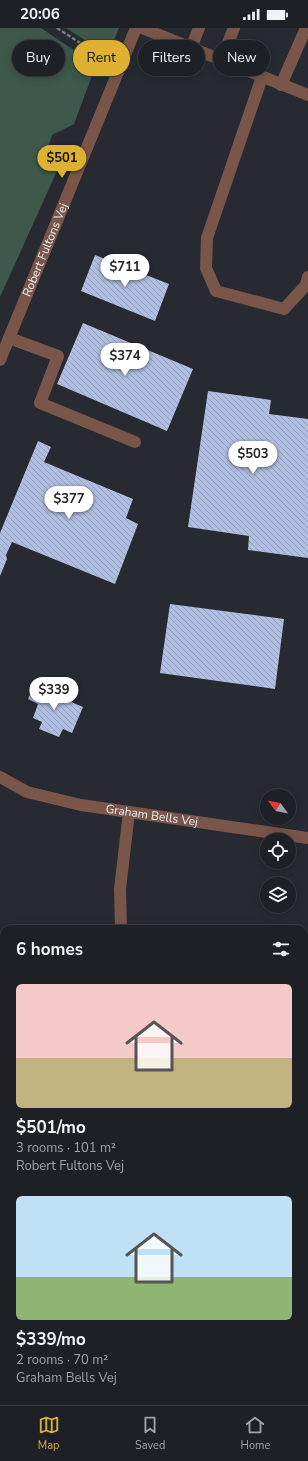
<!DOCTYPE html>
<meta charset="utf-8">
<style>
body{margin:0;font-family:"Nunito Sans",sans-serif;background:#2a2d32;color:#f1f3f6;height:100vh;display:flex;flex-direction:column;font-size:15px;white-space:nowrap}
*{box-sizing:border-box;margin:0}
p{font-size:13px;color:#a0a3a7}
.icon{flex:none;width:22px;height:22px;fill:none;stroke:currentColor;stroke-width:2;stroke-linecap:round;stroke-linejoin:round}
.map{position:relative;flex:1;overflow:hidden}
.sheet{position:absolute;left:0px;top:897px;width:308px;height:480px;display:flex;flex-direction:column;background:#1d2025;border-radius:12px 12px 0 0;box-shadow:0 2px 10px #0003,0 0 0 1px #3b3e42}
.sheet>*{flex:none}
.hud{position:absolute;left:12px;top:12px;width:284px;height:36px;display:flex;gap:8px}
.needle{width:26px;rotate:302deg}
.buttons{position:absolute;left:260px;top:761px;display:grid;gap:8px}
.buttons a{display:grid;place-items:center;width:36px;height:36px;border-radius:50%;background:#1d2025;box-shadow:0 2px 10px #0003,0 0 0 1px #3b3e42;font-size:20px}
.price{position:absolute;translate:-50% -34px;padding:0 9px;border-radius:14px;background:#fff;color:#222;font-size:13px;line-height:26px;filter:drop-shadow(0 1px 2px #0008)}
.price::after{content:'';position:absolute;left:50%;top:24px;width:12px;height:9px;margin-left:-6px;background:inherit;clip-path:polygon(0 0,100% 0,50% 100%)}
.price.selected{background:#deb133;color:#111}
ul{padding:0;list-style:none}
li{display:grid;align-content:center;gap:8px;height:212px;padding:0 16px}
li span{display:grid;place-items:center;height:124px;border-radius:6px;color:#555}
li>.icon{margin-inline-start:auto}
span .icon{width:72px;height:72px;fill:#fffc;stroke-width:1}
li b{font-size:17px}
h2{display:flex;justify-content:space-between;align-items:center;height:48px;padding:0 16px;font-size:17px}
.tag{padding:0 14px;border-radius:18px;background:#1d2025;box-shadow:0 2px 10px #0003,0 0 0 1px #3b3e42;font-size:14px;line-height:36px}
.tag.selected{background:#deb133;color:#111}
.status{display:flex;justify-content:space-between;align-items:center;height:28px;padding:0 20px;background:#1d2025;direction:ltr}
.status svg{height:11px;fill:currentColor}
.tab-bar{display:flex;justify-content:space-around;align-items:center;height:56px;border-top:1px solid #3b3e42;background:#1d2025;font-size:11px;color:#a0a3a7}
.tab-bar a{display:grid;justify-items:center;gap:2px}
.tab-bar .selected{color:#deb133}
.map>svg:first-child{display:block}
</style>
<div class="status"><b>20:06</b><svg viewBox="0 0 49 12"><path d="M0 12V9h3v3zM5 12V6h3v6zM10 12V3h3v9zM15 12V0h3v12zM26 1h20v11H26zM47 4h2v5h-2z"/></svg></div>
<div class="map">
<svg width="308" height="1377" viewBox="0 0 308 1377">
<defs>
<pattern id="building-back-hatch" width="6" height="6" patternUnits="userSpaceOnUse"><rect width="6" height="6" fill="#b0bee1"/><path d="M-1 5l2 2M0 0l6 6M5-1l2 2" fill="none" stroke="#96a0bb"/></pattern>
</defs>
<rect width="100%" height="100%" fill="#272a31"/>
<path fill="#3e584b" d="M0,0H41L96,37L74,96L52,107L45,128L57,143L0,269Z
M66,0H119L108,27Z"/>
<path fill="url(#building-back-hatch)" d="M95,227L169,256L155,293L81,263Z
M83,295L193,341L167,403L57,356Z
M208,363L271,372L269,386L308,391V530L248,522L249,508L188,499Z
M38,413L51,419L44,434L133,471L126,490L138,496L115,556L12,514L6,527L7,531L0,548V505Z
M170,576L284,591L275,661L160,645Z
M36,652L46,656L43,662L83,679L72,705L63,701L59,709L39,701L42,694L33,690L38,676L28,671Z
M304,961L308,962V1016L304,1015Z
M307,1023H308V1115L304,1114V1044Z
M0,1155H4V1219L0,1218Z
M304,1197L308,1198V1265H304Z"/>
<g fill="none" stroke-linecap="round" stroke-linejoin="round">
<path stroke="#777a7f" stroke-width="2.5" stroke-dasharray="4 2" stroke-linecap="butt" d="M57,0L105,31"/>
<g stroke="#795649" stroke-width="12">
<path d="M142,0L308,67"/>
<path d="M191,20L199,0"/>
<path d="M221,32L234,0"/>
<path d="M262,49L207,210L206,240L216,263L284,281L306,257L308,249"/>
<path d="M281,57L306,0"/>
<path d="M9,310L58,328L40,375L135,414"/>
<path id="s1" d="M0,332L136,0"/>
<path id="s2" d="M0,749L27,764L81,777L308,810"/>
<path d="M121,901L120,861L129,784"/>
<path d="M0,1088L4,1084"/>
<path d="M0,1235L4,1234"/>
<path d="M0,1320L4,1321"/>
</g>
</g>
<g text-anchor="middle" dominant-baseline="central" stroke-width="4" stroke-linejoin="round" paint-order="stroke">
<g font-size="12" fill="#eff1f5" stroke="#121316">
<text stroke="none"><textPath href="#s1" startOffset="119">Robert Fultons Vej</textPath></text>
<text stroke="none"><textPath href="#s2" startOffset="158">Graham Bells Vej</textPath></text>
</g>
</g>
</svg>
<div class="buttons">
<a><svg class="needle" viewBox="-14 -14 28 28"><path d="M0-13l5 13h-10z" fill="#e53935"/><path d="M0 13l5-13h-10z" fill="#a0a3a7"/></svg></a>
<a><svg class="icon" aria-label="locate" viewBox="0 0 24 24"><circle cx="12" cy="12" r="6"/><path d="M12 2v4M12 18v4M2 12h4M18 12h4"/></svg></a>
<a><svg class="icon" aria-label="layers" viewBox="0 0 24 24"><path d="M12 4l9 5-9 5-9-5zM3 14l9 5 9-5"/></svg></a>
</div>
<b class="price selected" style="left:62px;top:151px">$501</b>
<b class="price" style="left:125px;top:260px">$711</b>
<b class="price" style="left:125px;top:349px">$374</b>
<b class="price" style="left:253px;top:447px">$503</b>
<b class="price" style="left:69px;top:492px">$377</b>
<b class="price" style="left:54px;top:683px">$339</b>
<div class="hud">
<a class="tag">Buy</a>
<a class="tag selected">Rent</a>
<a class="tag">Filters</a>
<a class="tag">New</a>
</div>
<section class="sheet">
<h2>6 homes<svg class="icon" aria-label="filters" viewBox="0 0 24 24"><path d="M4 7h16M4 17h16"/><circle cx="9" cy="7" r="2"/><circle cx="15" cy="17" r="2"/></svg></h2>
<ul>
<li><span style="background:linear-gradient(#f6c9c9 60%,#c2b280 0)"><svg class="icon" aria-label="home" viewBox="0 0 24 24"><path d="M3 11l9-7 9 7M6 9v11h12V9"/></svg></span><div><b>$501/mo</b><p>3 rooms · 101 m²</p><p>Robert Fultons Vej</p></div></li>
<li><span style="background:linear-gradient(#bfe0f5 65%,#8fb573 0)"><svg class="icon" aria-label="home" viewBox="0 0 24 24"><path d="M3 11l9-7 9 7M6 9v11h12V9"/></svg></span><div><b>$339/mo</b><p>2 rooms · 70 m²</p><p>Graham Bells Vej</p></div></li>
</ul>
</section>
</div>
<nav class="tab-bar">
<a class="selected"><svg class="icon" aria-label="map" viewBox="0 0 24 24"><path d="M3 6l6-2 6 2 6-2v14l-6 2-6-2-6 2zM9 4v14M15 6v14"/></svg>Map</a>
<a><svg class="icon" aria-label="saved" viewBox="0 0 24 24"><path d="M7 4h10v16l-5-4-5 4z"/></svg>Saved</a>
<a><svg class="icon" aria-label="home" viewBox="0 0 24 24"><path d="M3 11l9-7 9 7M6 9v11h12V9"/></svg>Home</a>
</nav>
